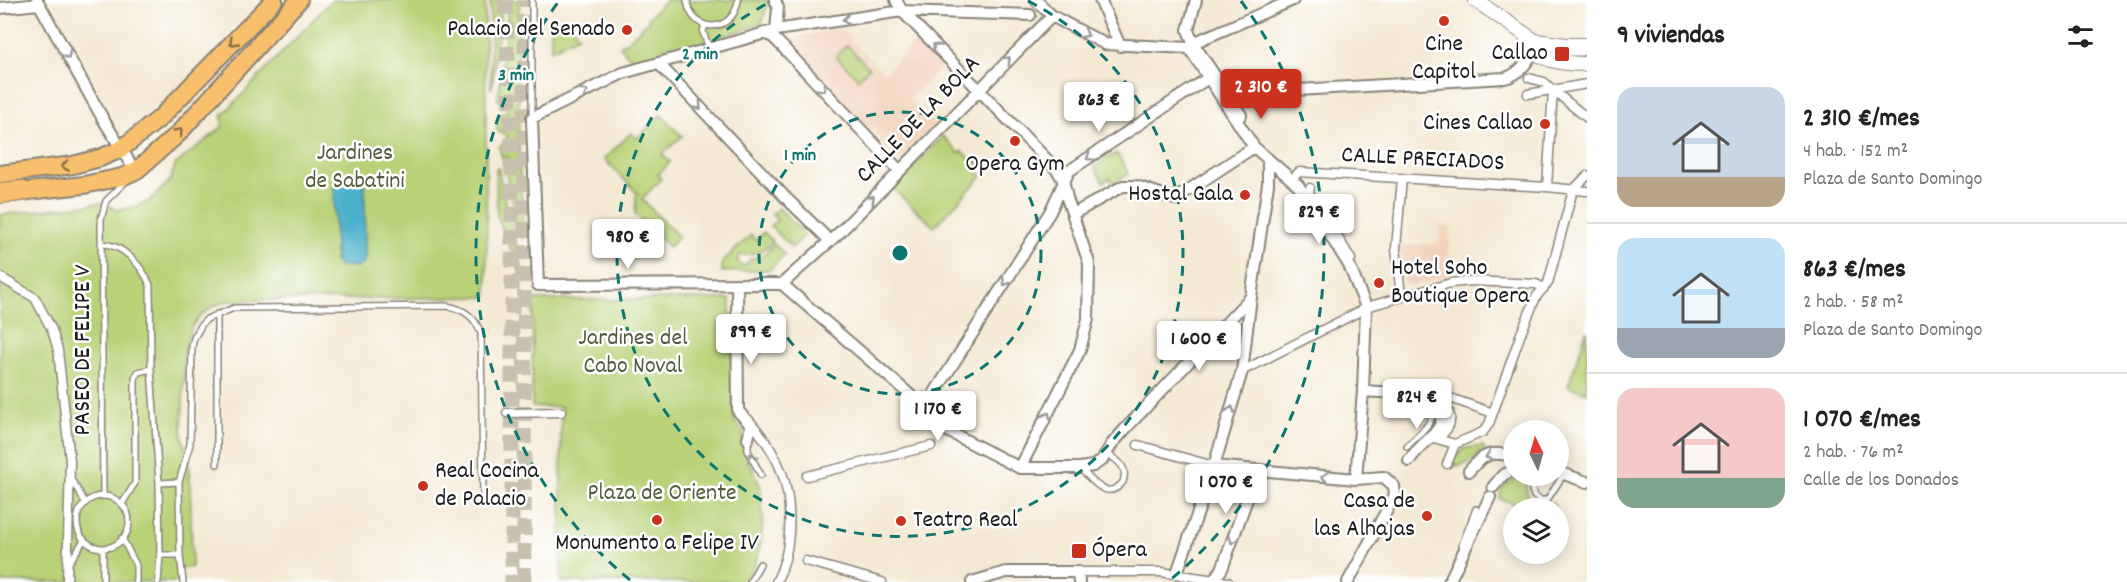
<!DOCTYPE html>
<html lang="es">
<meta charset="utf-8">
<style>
body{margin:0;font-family:Dekko,sans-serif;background:#f2f2f2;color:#222;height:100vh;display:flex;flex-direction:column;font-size:22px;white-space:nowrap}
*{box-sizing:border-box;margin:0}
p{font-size:20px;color:#767676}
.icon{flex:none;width:33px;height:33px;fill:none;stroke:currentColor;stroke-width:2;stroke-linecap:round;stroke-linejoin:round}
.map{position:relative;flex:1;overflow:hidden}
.details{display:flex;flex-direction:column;background:#fff;width:540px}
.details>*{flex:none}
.needle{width:39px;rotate:355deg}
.controls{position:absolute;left:1503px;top:420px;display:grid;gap:12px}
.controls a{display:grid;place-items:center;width:66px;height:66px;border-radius:50%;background:#fff;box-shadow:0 3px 15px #0003;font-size:30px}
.price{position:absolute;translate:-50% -51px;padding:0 14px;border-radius:6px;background:#fff;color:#222;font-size:20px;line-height:39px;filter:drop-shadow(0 2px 3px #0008)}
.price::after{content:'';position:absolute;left:50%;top:36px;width:18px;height:14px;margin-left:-9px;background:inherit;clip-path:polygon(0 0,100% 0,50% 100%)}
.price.on{background:#c8321e;color:#fff}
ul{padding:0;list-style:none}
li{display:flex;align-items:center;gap:18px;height:150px;padding:0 30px}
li+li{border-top:2px solid #e0e0e0}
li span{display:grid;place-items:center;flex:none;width:168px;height:120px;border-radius:18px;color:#555}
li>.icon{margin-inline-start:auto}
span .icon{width:72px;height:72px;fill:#fffc;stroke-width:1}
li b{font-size:26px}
h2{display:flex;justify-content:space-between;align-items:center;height:72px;padding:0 30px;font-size:26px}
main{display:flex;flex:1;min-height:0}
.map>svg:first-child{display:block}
</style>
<main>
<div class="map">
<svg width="1587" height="582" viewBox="0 0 1587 582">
<rect width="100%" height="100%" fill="#fff"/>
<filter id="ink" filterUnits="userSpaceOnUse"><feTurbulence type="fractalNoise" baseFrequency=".0167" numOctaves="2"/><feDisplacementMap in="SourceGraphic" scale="12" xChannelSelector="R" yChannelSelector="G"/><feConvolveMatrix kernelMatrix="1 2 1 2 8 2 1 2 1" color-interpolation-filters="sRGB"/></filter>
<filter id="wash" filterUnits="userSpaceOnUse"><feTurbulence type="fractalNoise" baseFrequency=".008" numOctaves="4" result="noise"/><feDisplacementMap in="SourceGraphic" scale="24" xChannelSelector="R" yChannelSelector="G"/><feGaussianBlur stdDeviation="1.35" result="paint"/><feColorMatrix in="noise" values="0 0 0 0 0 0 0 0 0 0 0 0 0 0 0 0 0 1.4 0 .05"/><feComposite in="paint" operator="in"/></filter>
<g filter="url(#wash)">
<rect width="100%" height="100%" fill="#f4ead4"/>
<path fill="#f2d4be" d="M840,28L884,73L919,38L944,64L909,99L935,125L900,161L789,48L788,42L792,38Z
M1440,226L1451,227L1449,255L1452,275L1412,286L1404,281L1400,247L1439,243Z"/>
<path fill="#b9d278" stroke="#6a774a" stroke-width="1.5" d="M332,0H485L487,297L227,301L214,306L200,316L192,326L185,349L182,433L190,471L192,567L178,569L179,582H0V215L101,203L118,210L135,207L149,201L170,181L175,165L222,127L223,120L221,117Z
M490,0H502L492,88H491Z
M509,0H519V157L524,237L522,239L503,162L508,160V157L502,158L499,147L507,141V135L499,132L497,129L498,115L507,112L506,106L498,100Z
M666,0H768L762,24L646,62L632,60L620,46L624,42L626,43L649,20L648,18Z
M569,18L578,36L551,50V28Z
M847,45L869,68L858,79L836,56Z
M661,115L682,136L662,154L670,162L658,175L661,179L642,199L679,237L669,247L635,214L636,196L638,194L604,159L631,133L637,138Z
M943,136L959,153L962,151L975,163L977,160L980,163L974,168L982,176L934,227L892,188Z
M1117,153L1129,174L1113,183L1110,178L1103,182L1094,166Z
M498,168L524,278L523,280L497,215L496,169Z
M779,208L805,235L792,248L770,226L777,220L772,214Z
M764,232L773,242C760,253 755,255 740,255L737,261L740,265H746L749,260L765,254L774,244L785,255L769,270L722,272V262L751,235L756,240Z
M730,299L734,421L743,431L744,451L760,485L763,519L759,554L747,582H561V407H532L533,300Z
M1587,330V393L1568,386Z
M1483,446L1485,450C1473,458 1466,469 1450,465L1452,460L1465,448Z
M1528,476L1530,477L1526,488L1530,500L1540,506L1552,502L1554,503L1555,508H1526L1500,499C1498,483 1515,478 1528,476Z"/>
<path fill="#4cb0cb" stroke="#346674" stroke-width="1.5" d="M340,180H360L361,183L365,185V261L360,266L339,267L338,264L335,262L334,185Z"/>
</g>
<g filter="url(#ink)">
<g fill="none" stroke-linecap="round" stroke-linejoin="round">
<path stroke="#c9c1af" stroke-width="15" stroke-dasharray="15 8" stroke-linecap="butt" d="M505,0L512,151V582
M524,582L525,0"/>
<g stroke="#888378" stroke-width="8">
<path id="service" d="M687,0C691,35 734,34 738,0
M705,25L703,32L709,48
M1547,53H1582L1587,51
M532,118V0
M102,244C123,244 142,266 150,285L151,369
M748,439V451L761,475
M1407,447C1416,436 1434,424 1433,409
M217,464V314
M1080,468C1093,481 1107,502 1123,482C1128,467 1119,461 1107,454
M71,479L85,502
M1535,480L1532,490L1534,496L1540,500H1547L1564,474
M179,482L159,483L160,555H180L179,482L190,444L192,347L194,338L202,324L207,319L234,308L447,306C464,309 474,316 481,333L483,496
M103,496L101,219L106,201L125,182
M77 522a26 26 0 1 1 52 0a26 26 0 1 1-52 0Z
M122,504L135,483V378L138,372L151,369L159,483
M122,538L136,565V582
M1462,545L1476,509
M103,548V582
M180,555L183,582
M69,563L84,540
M158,582L160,555
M750,582L760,564"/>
</g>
<g stroke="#888378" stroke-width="11">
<path id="pedestrian" d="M1529,78L1544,82L1553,90L1547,187L1587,191
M1553,90L1587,118
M1528,94L1587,84
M1297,174L1299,172L1547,187
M1310,188L1309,192L1317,206
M1331,226L1351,259
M0,277L35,298L52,330L58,350L70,461L67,582
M1401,297L1396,248L1402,178
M1242,371L1370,306L1451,283L1471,281L1536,284L1544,288
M1407,390L1447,397L1493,413
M1435,395C1453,410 1457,424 1437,439L1455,444
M507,413L561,412
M748,419C780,455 792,486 789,533C788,550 784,567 776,582
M1138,445L1214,466
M1447,464L1455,444L1483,432L1489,424L1520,336L1536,297L1548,283L1573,190L1587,176
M807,476L931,446
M806,561L882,582
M1078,572H1161L1228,582"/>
</g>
<g stroke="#888378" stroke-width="14">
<path id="minor" d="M37,0L103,119L135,171
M775,0L778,8L776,30
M896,0L902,11L1058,171L1063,180L1067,198L1089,263L1088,319L1080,350L1020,468
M1036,0L1052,16L1105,44L1189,48
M1100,0L1120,46
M1196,0L1188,30L1193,43L1241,115
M0,8L39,4
M764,33L773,37L780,44L899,170
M1190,47L1193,43L1293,0
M1189,48L1254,147L1298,185L1349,265L1366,307L1363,391L1356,479
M658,63L785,197L829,240
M1218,92L1229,94L1505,78C1519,75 1532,58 1536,44
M1073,214L1123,186H1136L1175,199L1254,147
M737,284L738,411L751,425L748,439
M782,284L538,285L532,118L623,73L776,30L902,11L1030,15
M782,284L909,394L918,403L930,422L1020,468H1080L1093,466L1102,460L1112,444L1127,427L1251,297
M782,284L840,232L1052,16
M1363,391C1388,394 1436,388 1442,421C1436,438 1417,446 1409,461
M923,411L1050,212L1069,171L1208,78
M1214,466L1356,479L1384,477L1394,486L1395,495L1348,582
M1469,471C1483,454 1492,450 1514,457
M1558,472L1587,482
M1493,487L1503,475L1514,470
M1177,573L1214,466L1242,371L1251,297L1268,184V161
M972,582L1006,572H1078L1079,582
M1212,582L1222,569L1257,471
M1449,582L1490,497"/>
</g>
<g stroke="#888378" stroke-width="16">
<path id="tertiary" d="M1475,0L1535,41L1566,45H1587
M1525,35C1528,41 1531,49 1535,52C1549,63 1571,64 1587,64"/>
</g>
<g stroke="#888378" stroke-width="20">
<path id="primary" d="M0,174L73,165L100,158L121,149L160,118L274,0
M10,193L84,185L122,177L137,170L177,135L299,0"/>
</g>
<g stroke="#888378" stroke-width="22">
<path id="motorway" d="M0,193L21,191"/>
</g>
<use href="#service" stroke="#fff" stroke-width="5"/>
<use href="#pedestrian" stroke="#fff" stroke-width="8"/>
<use href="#minor" stroke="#fff" stroke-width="10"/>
<use href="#tertiary" stroke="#fff" stroke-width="14"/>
<use href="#primary" stroke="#f8bf6c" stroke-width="16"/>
<use href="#motorway" stroke="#f8bf6c" stroke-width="20"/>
</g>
<defs><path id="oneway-chevron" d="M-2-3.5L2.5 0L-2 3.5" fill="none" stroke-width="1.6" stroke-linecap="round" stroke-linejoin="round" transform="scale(1.5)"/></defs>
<g stroke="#999">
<use href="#oneway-chevron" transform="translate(846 20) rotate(171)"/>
<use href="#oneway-chevron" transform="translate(1085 34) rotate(28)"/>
<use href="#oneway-chevron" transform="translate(936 47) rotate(-134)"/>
<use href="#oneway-chevron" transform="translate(67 55) rotate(61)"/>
<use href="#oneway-chevron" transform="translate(1007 60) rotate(-45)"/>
<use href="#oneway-chevron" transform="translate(822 88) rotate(47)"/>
<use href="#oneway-chevron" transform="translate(584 92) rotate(-26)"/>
<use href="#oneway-chevron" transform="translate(698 106) rotate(46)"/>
<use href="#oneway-chevron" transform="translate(1090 157) rotate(145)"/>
<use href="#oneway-chevron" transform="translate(871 199) rotate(-46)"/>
<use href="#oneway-chevron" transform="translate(1006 282) rotate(122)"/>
<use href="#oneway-chevron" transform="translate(1231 410) rotate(-73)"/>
<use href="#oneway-chevron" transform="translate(1047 416) rotate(-63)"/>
<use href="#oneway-chevron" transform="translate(1489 456) rotate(160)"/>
<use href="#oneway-chevron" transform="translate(752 457) rotate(-115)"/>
<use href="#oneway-chevron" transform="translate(1325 477) rotate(-176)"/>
<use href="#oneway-chevron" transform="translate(1233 540) rotate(110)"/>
</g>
<g stroke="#8a6e44">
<use href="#oneway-chevron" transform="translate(233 42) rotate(134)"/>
<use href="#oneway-chevron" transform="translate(179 132) rotate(-46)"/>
<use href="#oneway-chevron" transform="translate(65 166) rotate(172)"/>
</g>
</g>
<g fill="none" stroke="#0f766e" stroke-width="3" stroke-dasharray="10 8">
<circle cx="900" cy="253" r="141"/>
<path d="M1028 1A283 283 0 1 1 772 1"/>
<path d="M630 580A424 424 0 0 1 559 1M1241 1A424 424 0 0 1 1170 580"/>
</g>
<g fill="#c8321e" stroke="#fff" stroke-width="2">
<circle cx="1444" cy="21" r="6"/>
<circle cx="627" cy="30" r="6"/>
<rect x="1554" y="46" width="16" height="16" rx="3"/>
<circle cx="1545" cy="124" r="6"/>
<circle cx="1015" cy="141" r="6"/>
<circle cx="1245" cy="195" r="6"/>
<circle cx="1379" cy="283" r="6"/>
<circle cx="423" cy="486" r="6"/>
<circle cx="1427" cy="516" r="6"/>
<circle cx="657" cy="520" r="6"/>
<circle cx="901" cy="521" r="6"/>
<rect x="1071" y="543" width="16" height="16" rx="3"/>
</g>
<g text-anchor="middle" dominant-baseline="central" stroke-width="5" stroke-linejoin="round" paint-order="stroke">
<g font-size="24" fill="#1c1c1c" stroke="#fff" text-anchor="end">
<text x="615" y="30">Palacio del Senado</text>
<text x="1444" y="45" text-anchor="middle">Cine<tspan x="1444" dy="28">Capitol</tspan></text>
<text x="1548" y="54">Callao</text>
<text x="1533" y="124">Cines Callao</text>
<text x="1015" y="165" text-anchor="middle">Opera Gym</text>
<text x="1233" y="195">Hostal Gala</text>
<text x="1391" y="269" text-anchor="start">Hotel Soho<tspan x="1391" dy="28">Boutique Opera</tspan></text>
<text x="435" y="472" text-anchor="start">Real Cocina<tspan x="435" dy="28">de Palacio</tspan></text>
<text x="1415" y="502">Casa de<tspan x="1415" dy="28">las Alhajas</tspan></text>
<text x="913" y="521" text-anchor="start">Teatro Real</text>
<text x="657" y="544" text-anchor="middle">Monumento a Felipe IV</text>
<text x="1092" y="551" text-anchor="start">Ópera</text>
</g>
<g font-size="24" fill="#1c1c1c" stroke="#fff">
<text transform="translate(919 120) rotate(-46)">CALLE DE LA BOLA</text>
<text transform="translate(1423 160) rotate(3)">CALLE PRECIADOS</text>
<text transform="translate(84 350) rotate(-90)">PASEO DE FELIPE V</text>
</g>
<g font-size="24" fill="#535c3c" stroke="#fff">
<text x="355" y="154">Jardines<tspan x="355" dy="28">de Sabatini</tspan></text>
<text x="633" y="339">Jardines del<tspan x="633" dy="28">Cabo Noval</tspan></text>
<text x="662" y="494">Plaza de Oriente</text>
</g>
</g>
<circle cx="900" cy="253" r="9" fill="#0f766e" stroke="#fff" stroke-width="3"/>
<g font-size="18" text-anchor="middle" font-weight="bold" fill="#0f766e" stroke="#fff" stroke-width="5" stroke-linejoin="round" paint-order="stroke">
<text x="700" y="59">2 min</text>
<text x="516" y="80">3 min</text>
<text x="800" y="160">1 min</text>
</g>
</svg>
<div class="controls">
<a><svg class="needle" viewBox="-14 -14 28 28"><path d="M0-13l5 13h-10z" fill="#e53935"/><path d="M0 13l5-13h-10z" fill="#767676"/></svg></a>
<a><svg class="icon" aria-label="layers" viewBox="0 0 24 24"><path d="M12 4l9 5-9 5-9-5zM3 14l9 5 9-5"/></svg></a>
</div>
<b class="price on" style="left:1261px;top:120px">2 310 €</b>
<b class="price" style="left:1099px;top:133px">863 €</b>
<b class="price" style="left:1319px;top:245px">829 €</b>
<b class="price" style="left:628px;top:270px">980 €</b>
<b class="price" style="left:751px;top:365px">899 €</b>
<b class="price" style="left:1199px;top:372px">1 600 €</b>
<b class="price" style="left:1417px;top:430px">824 €</b>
<b class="price" style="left:938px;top:442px">1 170 €</b>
<b class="price" style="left:1226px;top:515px">1 070 €</b>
</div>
<section class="details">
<h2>9 viviendas<svg class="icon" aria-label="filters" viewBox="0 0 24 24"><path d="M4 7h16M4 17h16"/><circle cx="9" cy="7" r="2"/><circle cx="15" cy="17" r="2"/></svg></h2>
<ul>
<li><span style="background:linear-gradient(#c9d6e8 75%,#b9a48a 0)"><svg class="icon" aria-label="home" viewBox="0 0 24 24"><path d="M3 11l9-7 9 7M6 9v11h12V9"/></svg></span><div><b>2 310 €/mes</b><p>4 hab. · 152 m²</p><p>Plaza de Santo Domingo</p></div></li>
<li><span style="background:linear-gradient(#bfe0f5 75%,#9aa5b1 0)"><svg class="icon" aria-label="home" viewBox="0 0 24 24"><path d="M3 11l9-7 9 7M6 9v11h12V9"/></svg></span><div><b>863 €/mes</b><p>2 hab. · 58 m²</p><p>Plaza de Santo Domingo</p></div></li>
<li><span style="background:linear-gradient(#f6c9c9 75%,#7fa58c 0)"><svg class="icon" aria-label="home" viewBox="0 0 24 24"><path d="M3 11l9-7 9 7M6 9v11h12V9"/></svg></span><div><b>1 070 €/mes</b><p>2 hab. · 76 m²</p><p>Calle de los Donados</p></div></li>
</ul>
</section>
</main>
